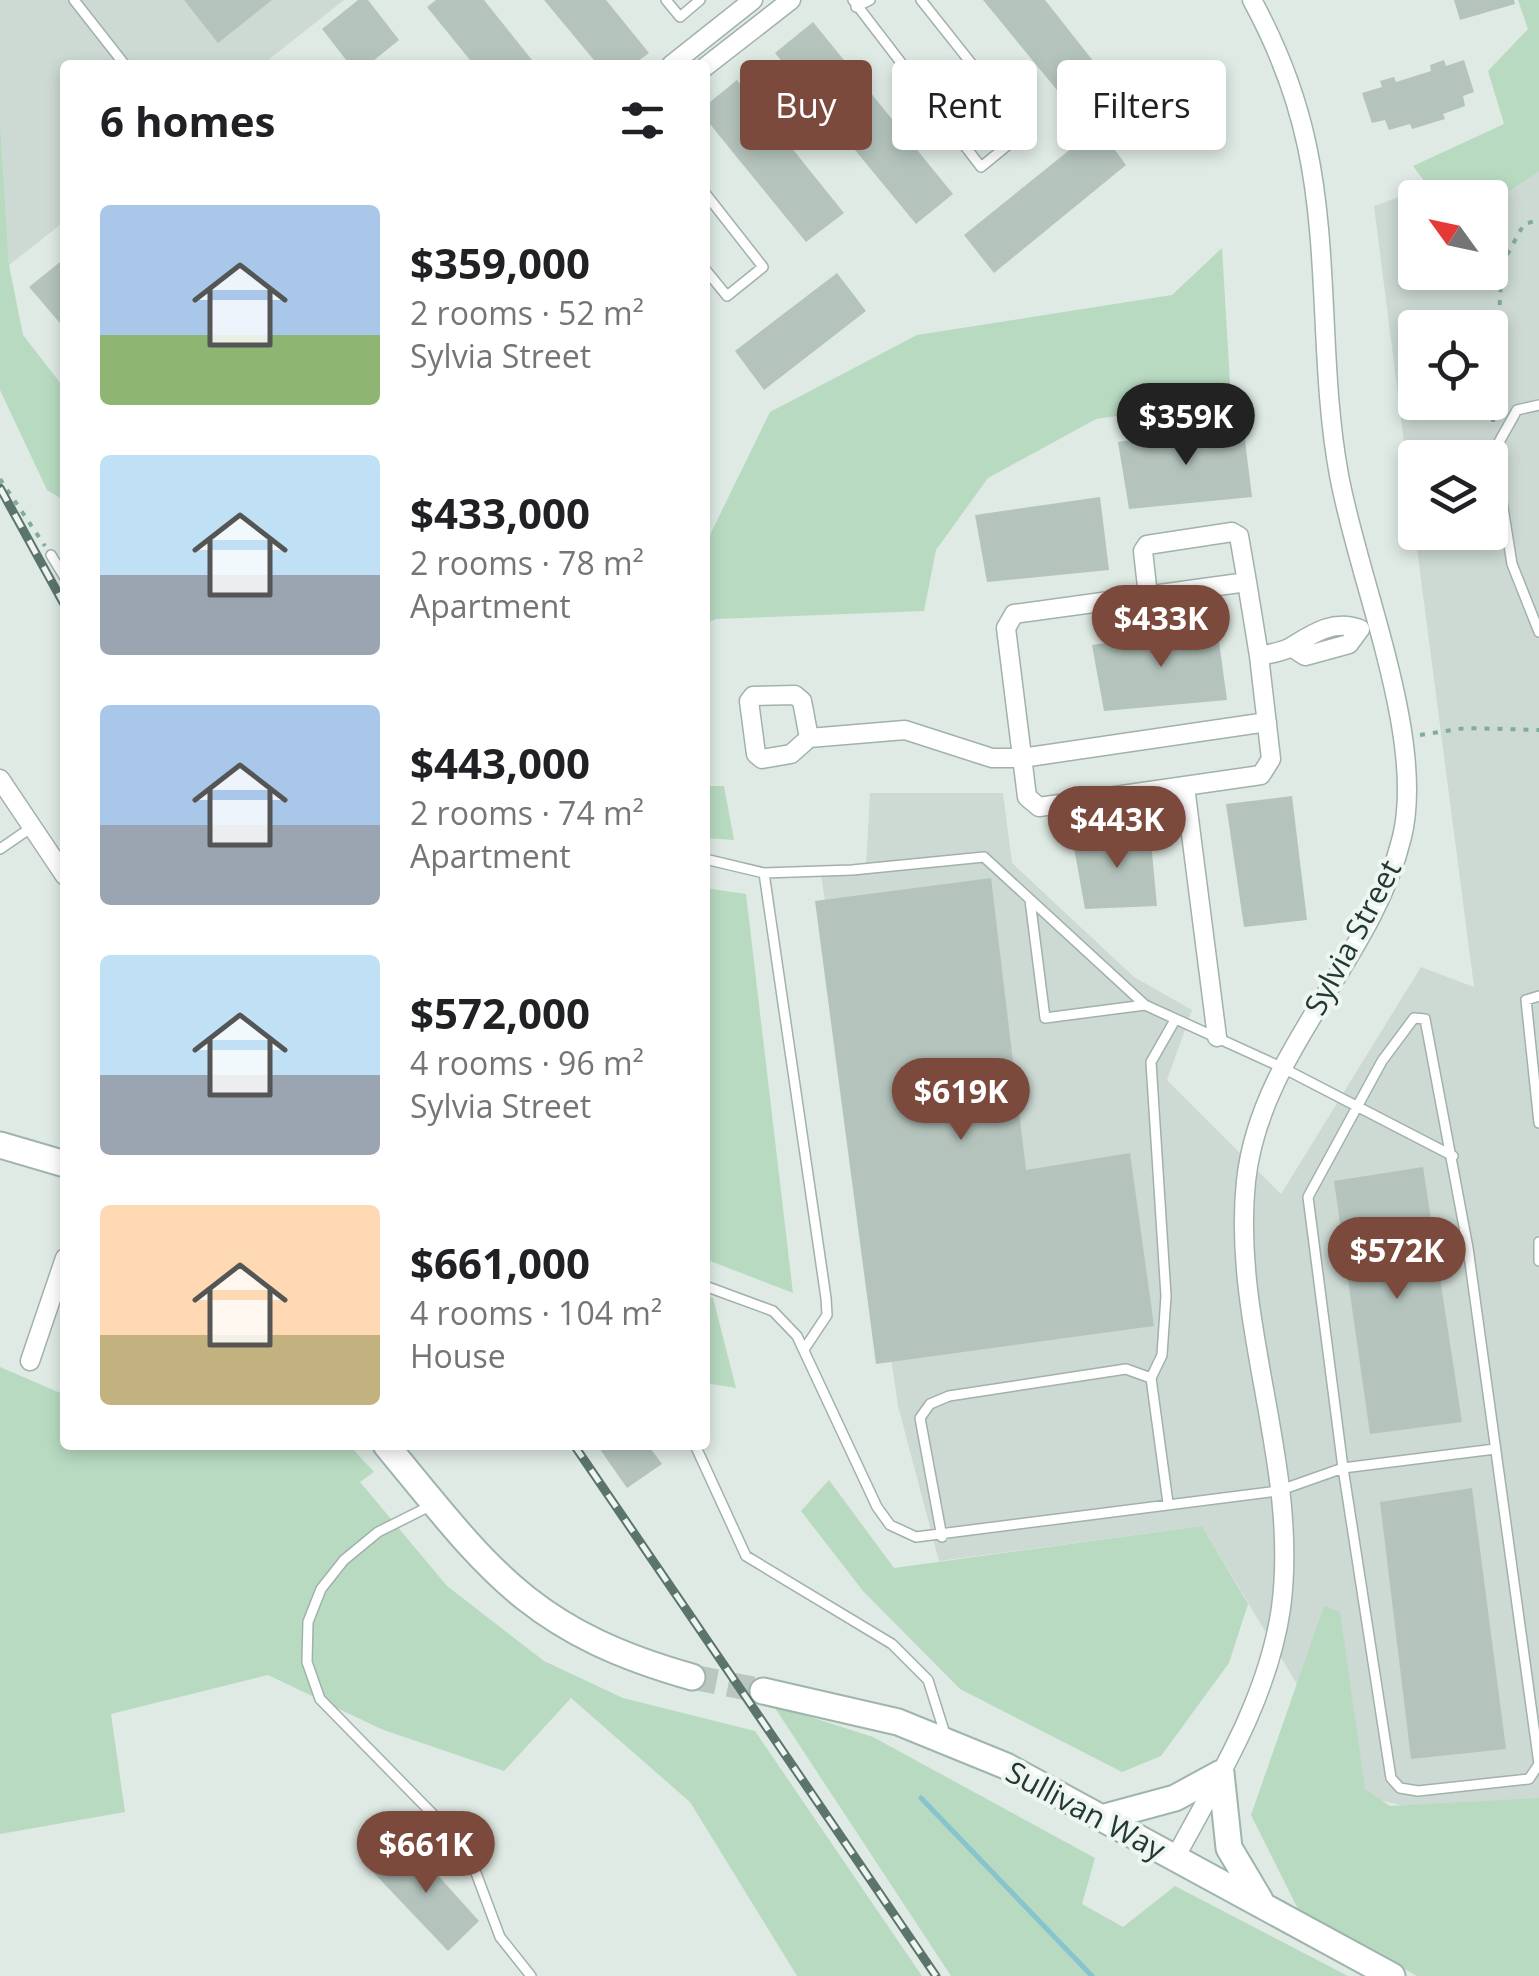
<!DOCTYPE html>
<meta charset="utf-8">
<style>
body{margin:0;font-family:"Open Sans",sans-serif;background:#f6f6f6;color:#202124;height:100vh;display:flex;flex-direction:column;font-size:38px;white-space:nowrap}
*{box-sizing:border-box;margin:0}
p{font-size:32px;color:#757577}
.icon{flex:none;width:55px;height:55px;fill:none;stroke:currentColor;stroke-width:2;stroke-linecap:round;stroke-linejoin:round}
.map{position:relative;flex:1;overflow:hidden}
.side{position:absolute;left:60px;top:60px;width:650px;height:1390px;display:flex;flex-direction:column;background:#fff;border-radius:10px;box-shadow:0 5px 15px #0003}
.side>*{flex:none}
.top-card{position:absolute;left:740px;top:60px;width:648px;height:90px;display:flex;gap:20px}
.needle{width:65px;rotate:303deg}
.buttons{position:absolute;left:1398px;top:180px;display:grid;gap:20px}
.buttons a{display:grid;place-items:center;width:110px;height:110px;border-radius:10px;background:#fff;box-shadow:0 5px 15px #0003;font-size:50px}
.price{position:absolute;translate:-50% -85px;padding:0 22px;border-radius:35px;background:#7c4a3c;color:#fff;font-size:32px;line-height:65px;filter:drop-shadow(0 2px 5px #0008)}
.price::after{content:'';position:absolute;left:50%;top:60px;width:30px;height:22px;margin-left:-15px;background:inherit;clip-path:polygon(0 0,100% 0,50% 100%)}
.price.current{background:#222;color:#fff}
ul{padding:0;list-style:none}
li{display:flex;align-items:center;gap:30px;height:250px;padding:0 40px}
li span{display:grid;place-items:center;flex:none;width:280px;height:200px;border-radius:10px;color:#555}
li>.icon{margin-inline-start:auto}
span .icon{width:120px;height:120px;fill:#fffc;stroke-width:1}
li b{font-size:42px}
h2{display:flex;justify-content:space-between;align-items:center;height:120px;padding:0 40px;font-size:42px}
.pill{padding:0 35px;border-radius:10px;background:#fff;box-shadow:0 5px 15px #0003;font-size:35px;line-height:90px}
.pill.current{background:#7c4a3c;color:#fff}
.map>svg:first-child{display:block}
</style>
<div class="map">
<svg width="1539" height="1976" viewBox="0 0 1539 1976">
<rect width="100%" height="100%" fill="#dfeae4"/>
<path fill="#cdd9d3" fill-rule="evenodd" d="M0,0H344L262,65H65V221L9,265L0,120Z
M1539,148V1976L1412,1808L1364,1796L1202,1526L939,1561L898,1406L821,874L866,867L870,793H1003L1012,863L1134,977L1192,1010L1167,1080L1281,1194L1421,967L1474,987L1415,533L1490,532V458H1415V529L1374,206ZM1415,198H1490V272H1415ZM1415,328H1490V402H1415Z"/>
<path fill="#b8dac1" d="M1518,0H1539V171L1490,204V198L1436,197L1413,166L1504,124L1488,71L1528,29Z
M0,120L9,265L23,335L65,389V501L47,490L0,390Z
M1222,248L1231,400L1096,419L988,478L936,550L924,611L716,619L705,624V545L770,412L917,335L1172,295Z
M705,786H724L734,840L705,838Z
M705,888L746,894L793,1293L705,1259Z
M705,1295L713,1298L736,1388L705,1383Z
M0,1367L65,1395V1445H349L374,1472L360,1482L447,1586L544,1661L623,1698L755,1731L922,1976H797L690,1802L571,1698L504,1771L381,1729L268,1675L111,1714L125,1812L0,1834Z
M829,1480L894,1568L1202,1526L1248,1604L1229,1663L1161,1756L1122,1772L960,1689L863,1591L801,1511Z
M1324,1606L1340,1612L1365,1789L1390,1806L1539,1798V1976H1417L1298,1909L1251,1815Z
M773,1705L873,1737L1095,1858L1082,1904L1123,1927L1175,1886L1348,1976H951Z"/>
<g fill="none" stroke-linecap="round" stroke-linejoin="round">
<path stroke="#88c4cd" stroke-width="5" d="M921,1798L1092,1976"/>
</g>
<path fill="#b4c4bd" d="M184,0H272L218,43Z
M358,0H368L399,40L368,65H350L322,29Z
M436,0H484L536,65H474L427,7Z
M544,0H606L649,53L633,65H598Z
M983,0H1045L1094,62L1057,90Z
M1454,0H1514L1515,4L1460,20Z
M813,22L953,194L916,224L775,53Z
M1444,60L1446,66L1464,60L1474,92L1463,96L1465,106L1443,114L1445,119L1412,129L1410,124L1389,130L1385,120L1372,123L1362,93L1382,87L1380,81L1394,77L1396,82L1431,71L1430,65Z
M737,80L844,213L806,242L705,118V106Z
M1098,127L1126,165L994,273L964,235Z
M65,258V329L29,287Z
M837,273L866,311L764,390L735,351Z
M1243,424L1252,497L1129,509L1118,442Z
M1100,497L1109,570L987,582L975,515Z
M1217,627L1227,700L1104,711L1092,645Z
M1292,796L1307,920L1244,927L1226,804Z
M1150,831L1157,906L1085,909L1073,842Z
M991,878L1026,1170L1130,1153L1154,1326L876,1364L815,901Z
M1423,1167L1462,1422L1370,1434L1334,1181Z
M597,1445H648L662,1464L627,1488Z
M1472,1488L1506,1749L1411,1759L1380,1502Z
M407,1841L479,1921L448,1951L372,1871Z"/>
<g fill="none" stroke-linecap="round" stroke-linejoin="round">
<path stroke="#b9c7c0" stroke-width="25" stroke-dasharray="25 12" stroke-linecap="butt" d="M692,1677L763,1691"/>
<g stroke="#a2b1ab" stroke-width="12">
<path id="service" d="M74,0L125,65
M666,0L680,17L700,0
M853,0L981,167L1025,131L921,0
M856,7L870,0
M705,193L763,267L727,296L705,269
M1539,405L1517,410L1494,451L1512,564L1539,632
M51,555L65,578
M0,849L32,827
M705,859L764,873
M1030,900L1045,1018L1145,1005
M1539,996L1526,1000L1539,1123
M1539,1242V1261
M705,1286L773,1311L797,1336L877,1507L890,1525L916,1537L1278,1491L1343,1468L1391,1778L1400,1788L1418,1791L1529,1779L1539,1764L1468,1248L1425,1019L1414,1018L1382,1061L1308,1197L1343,1468L1495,1449
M805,1348L827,1315L826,1298L764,873L852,870L984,857L1145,1005L1281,1067L1453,1156
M1151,1378L1162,1355L1166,1296L1151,1062L1175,1020
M695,1445L746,1556L892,1644L928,1680L946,1737
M432,1505L378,1532L344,1560L321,1589L308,1622L307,1662L320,1699L467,1849L500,1937L531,1976
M942,1537L920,1418L930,1404L949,1396L1126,1369L1151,1378L1168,1503"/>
</g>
<g stroke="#a2b1ab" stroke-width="21">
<path id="minor" d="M671,65L753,0
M705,67L791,0
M1148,596L1143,551L1147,545L1232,532L1239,536L1247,582
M1259,656L1247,582L1014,614L1006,628L1027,797L1039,807L1261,775L1271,759L1259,656C1268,654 1283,652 1291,647C1312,634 1333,619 1360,629L1349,644L1305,656L1291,647
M809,738L802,701L795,695L753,696L749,701L756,754L762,759L791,754L809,738L905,730L992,758H1022L1267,722
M0,779L65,876
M1185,787L1217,1037
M30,1361L65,1258
M1175,1858C1218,1778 1268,1699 1281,1608C1300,1465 1231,1324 1246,1181C1260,1051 1372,961 1402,837C1426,737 1358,580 1339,475C1319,367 1330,254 1307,146C1296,94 1277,46 1252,0"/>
</g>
<g stroke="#9eb5ac" stroke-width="29">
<path id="secondary" d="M0,1145L65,1164
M386,1445C489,1570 529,1631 692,1677
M763,1691L898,1722L1006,1766L1392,1976
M1101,1818L1175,1798L1221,1773L1229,1848L1260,1900"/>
</g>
<path stroke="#80ac9d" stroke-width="4" stroke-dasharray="5 8" stroke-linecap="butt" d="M1493,422L1502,264L1524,224L1539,220
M0,479L45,546
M1420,735L1466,728L1539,730"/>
<use href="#service" stroke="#fff" stroke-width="9"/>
<use href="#minor" stroke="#fff" stroke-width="18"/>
<use href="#secondary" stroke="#fff" stroke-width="25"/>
<g stroke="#5b756d" stroke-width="9">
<path id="rail" d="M0,488L65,606
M574,1445L936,1976"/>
</g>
<use href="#rail" stroke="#eff6f2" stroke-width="5" stroke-dasharray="15" stroke-linecap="butt"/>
</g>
<g text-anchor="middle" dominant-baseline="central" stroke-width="8" stroke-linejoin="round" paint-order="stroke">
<g font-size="30" fill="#213932" stroke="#eff6f2">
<text transform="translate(1352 937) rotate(-62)">Sylvia Street</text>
<text transform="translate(1086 1810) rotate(28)">Sullivan Way</text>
</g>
</g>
</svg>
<div class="buttons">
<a><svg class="needle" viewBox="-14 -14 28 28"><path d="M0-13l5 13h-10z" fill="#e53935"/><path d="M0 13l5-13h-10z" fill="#757577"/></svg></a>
<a><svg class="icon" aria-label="locate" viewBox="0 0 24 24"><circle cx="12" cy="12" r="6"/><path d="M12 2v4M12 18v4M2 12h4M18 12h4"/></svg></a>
<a><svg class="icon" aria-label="layers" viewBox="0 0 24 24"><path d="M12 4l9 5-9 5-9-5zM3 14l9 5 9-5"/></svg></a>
</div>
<b class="price current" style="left:1186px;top:468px">$359K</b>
<b class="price" style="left:1161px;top:670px">$433K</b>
<b class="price" style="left:1117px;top:871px">$443K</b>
<b class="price" style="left:961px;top:1143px">$619K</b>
<b class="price" style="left:1397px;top:1302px">$572K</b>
<b class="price" style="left:426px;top:1896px">$661K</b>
<div class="top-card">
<a class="pill current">Buy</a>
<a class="pill">Rent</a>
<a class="pill">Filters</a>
</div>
<section class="side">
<h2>6 homes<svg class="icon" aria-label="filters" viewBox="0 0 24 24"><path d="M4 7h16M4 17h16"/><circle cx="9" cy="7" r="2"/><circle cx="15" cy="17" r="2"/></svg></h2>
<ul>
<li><span style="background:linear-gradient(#a9c7e8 65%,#8fb573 0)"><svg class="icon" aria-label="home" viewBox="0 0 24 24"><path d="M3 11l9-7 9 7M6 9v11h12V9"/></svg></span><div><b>$359,000</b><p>2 rooms · 52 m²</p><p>Sylvia Street</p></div></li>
<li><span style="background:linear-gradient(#bfe0f5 60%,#9aa5b1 0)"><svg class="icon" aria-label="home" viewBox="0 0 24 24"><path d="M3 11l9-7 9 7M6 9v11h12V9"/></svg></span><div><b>$433,000</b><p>2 rooms · 78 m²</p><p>Apartment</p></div></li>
<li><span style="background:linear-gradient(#a9c7e8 60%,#9aa5b1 0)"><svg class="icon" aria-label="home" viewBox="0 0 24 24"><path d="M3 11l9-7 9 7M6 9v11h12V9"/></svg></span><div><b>$443,000</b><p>2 rooms · 74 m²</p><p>Apartment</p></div></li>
<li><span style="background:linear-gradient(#bfe0f5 60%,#9aa5b1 0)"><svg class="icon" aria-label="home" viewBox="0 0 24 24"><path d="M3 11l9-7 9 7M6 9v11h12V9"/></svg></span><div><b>$572,000</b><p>4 rooms · 96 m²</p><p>Sylvia Street</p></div></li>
<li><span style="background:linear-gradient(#ffd9b3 65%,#c2b280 0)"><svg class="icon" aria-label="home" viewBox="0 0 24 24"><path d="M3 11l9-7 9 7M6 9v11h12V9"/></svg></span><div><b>$661,000</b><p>4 rooms · 104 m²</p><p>House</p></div></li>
</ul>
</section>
</div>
